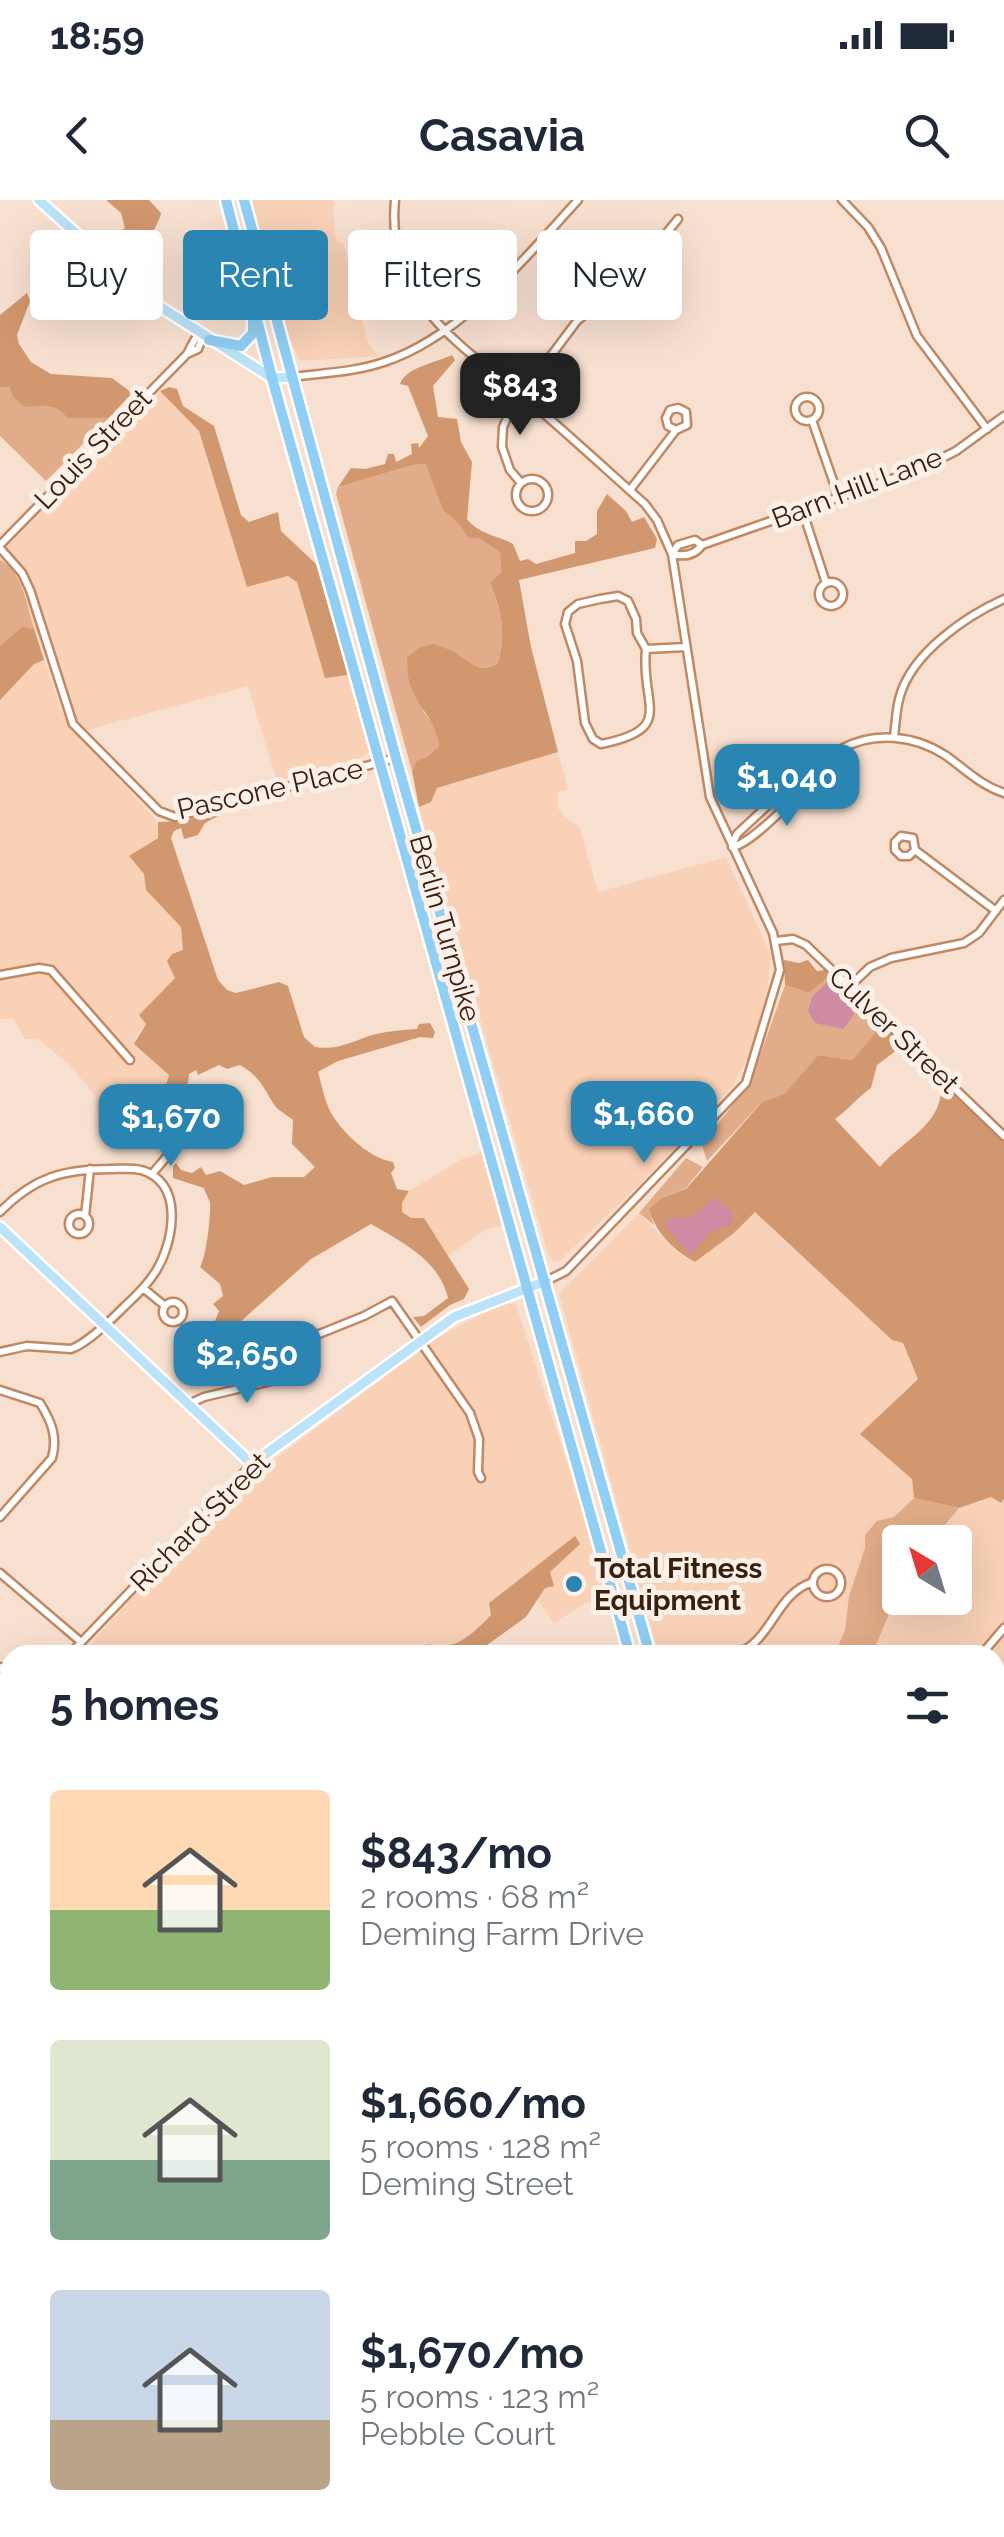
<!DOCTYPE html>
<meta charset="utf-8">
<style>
body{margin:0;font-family:Raleway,sans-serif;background:#f6f6f7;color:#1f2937;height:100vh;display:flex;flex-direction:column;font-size:38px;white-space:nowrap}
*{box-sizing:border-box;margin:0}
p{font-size:32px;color:#747a83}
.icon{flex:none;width:55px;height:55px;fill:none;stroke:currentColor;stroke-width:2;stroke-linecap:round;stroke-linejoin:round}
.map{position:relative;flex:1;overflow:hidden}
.drawer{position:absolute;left:0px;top:1445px;width:1005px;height:892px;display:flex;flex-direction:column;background:#fff;border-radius:30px 30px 0 0;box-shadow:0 10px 40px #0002}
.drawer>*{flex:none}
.top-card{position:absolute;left:30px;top:30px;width:945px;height:90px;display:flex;gap:20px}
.needle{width:65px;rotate:322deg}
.buttons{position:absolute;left:882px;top:1325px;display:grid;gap:20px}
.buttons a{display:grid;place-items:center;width:90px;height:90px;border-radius:10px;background:#fff;box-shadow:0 10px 40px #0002;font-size:50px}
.price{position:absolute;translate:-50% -85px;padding:0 22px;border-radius:20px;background:#2b85b2;color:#fff;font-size:32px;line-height:65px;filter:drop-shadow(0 2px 5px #0008)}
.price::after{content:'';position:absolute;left:50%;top:60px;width:30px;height:22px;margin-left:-15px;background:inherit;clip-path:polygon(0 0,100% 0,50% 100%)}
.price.active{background:#222;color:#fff}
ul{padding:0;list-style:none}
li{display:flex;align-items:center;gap:30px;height:250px;padding:0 50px}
li span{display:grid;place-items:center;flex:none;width:280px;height:200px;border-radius:10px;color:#555}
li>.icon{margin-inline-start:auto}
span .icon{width:120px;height:120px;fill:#fffc;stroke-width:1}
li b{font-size:42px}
h2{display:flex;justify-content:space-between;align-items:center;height:120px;padding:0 50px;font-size:42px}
.chip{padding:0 35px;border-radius:10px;background:#fff;box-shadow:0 10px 40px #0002;font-size:35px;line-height:90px}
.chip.active{background:#2b85b2;color:#fff}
.status{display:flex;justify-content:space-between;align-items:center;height:70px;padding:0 50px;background:#fff;direction:ltr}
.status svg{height:28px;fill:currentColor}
header{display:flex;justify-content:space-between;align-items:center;height:130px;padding:0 50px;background:#fff;font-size:45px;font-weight:700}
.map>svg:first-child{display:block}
</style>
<div class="status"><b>18:59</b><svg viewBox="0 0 49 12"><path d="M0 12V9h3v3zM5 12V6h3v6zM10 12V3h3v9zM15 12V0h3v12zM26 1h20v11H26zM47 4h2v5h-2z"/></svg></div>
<header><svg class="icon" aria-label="back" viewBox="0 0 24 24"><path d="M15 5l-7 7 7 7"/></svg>Casavia<svg class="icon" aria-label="search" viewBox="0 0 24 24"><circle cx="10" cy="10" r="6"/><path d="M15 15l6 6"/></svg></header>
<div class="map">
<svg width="1004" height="2337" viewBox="0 0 1004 2337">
<rect width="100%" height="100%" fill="#f8e0d0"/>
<path fill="#f8d1b6" d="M251,0H333L335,35L338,43L343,42L368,143L378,156L300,161L290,139Z
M160,191L199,231L247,386L289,376L298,382L325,477L348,475L370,546L367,554L359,558L277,581L248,486L84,531L76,521L49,445L35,431L60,508L75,533L158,622V637L129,657L144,674L146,690L181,727L183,750L175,777L139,815L146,824L135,837L138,845L169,875L166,885L125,928L97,914L96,897L70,865L37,839H25L14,819H0V446L22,427L8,364L0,360V351Z
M558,552L568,589L558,592V608L565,617L579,626L598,692L726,657L771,755L767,793L754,847L732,887L639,985L560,1061H554L548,1054L419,607L431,602L437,588Z
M482,949L502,1026L484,1030L437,1064L401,1013L402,1003L409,991L462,959L479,954Z
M755,1012L892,1140L903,1143L918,1178L861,1234L912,1279L914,1298L865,1348L849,1396L845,1430L834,1455H659L559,1094L639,1013L678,1053L695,1062L734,1033Z
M500,1104H516L611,1400L586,1403L554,1423L537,1400L550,1372L579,1344L574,1337L491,1401L492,1415L463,1440L445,1448L429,1446L434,1455H81L135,1395L249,1280L263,1274L260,1270L437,1138Z
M991,1297L1001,1303L1004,1299V1625L995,1633V1455H872L900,1387V1398H955V1342H931L959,1308Z
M10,1644V1929L0,1914V1655Z
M1004,1948V2337H907L904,2328H995V1956Z
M10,2025V2328H176L185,2337H0V2036Z
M397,2328H871L874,2337H390Z"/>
<path fill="#e1ac89" d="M0,187H10L41,206C52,202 61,209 67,218H109L46,281L0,236Z
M427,264L443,310L459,324L468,338H479L500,351L501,372L490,383C502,410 506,433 498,463C482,471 472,469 460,455L423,511L438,532L439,546L427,557L416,561L412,571L336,294L338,287L413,265Z
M0,360C23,371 27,407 34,429L22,428L0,446Z
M828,777L841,784L889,830L876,832L852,860L818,855L784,894L762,902L707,961L702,945L751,881L785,785L809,793Z
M686,958L703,967L685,989L661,998L649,1009L654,1025L639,1013Z
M914,1298L959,1308L931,1342H900V1387L872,1455H834L845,1430L849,1396L865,1348V1335L877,1321L894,1317Z"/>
<path fill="#d1976e" d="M106,0H149L161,13C159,24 137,66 121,62C115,60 105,52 100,48L125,28L121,13Z
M27,93L30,101L17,135L19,144L31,162L51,174L112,178L132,193L109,218H67C56,202 42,206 24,207L13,196L10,187H0V115Z
M452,155L455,160L433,186L438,217L457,219L461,242L472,262L467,319C480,335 497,335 513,344L520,361L528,359L536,364L575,353V341H586L597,334V311L607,294L626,311L632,322L644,317L657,339L655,348L519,380L531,447L558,552L437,588L431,602L419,607L412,571L416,561L427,557L439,546C438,523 417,507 410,484C407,476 408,466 407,458L419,448L434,444C442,447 452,450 459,455C475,466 479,473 498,463C506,433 502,410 490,383L501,372L500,352L479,338H468L459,324L443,310L426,264L413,265L338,287L351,268L365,269L385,264L388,254H394L396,262L412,254L411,244L418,243L419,248L428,236L408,186L400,184C406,167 435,163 452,155Z
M169,187L177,189L183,206L214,226L241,315L249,322L278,312L281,331L316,364L348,475L325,478L297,382L288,376L247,387L199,231L160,191Z
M22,427L34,429L44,460L34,464L0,500V446Z
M217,612L218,616L205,623L198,635L184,639L181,628L174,631L171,638L218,780L227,790L236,793L279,782L288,786L304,837L315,847C339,851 354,840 376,834C390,831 403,830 417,829L419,824L430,823L435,832L433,838L420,837L338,861L318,872C321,882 323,894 327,904C335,927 369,959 393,962L395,968L391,973L397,989L409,991L402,1003V1012L411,1018H424L469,1089L464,1099L450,1105L421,1127L413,1117L424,1116L448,1098C439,1060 402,1042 371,1024L311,1059L178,1177V1146L184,1153L207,1141L219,1111L213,1104L223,1096L220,1084L200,1067C206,1058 211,1016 210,1003C210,1001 204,990 204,988L173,978V966L176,963L181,970L192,973L201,967L206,975L220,971L244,985L272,977H304L315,967L292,944L293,920C287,915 277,910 273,903C263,886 258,875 240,865L227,869L219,865L198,875L196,870L189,874L188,883L175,894L166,885L169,875L134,844L146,824L139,815L175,778L167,761L172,754L183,750L181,727L146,690L144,674L129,656L158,638V622L181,621Z
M784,760L799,763L808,760L817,771L825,770L841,784L828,777L809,793L785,785Z
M889,830L905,844L877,865L871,888C857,898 849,909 835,919L880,967C900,942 940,927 941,890L946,885L1004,942V1299L1001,1303L991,1297L959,1308L914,1298L912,1279L860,1234L918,1179L903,1143L892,1140L755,1012L734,1033L695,1062C673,1050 656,1033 649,1009L661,998L686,989L762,902L784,894L818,855L852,860L876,832Z
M575,1336L580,1344L550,1372L554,1386L545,1388L526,1417L473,1455H434L428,1444C455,1453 473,1433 491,1415L489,1403Z"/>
<path fill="#cf8aa4" d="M827,782L835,783L853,806L854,815L843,829L815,823L808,811L812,797Z
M715,997L732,1012L733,1023L711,1032L691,1055L664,1025L671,1018L692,1017Z"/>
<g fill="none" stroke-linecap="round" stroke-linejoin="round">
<g stroke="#c08963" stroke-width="11">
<path id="minor" d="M395,0C385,104 466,148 535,206C572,238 608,271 645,304L657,320L672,354L710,597L773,733L780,770L746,883L566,1071L546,1081
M842,0L868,27L881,48L917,136L987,229
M187,154L195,139L203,136
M292,177C323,173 355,172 384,162C461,137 525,58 578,0
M795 209a12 12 0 1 1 24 0a12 12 0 1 1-24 0Z
M812,220L839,298
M516 295a16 16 0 1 1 32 0a16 16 0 1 1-32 0Z
M521,283L510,270L502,247L503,227L511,209L577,121L633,74L678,19
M630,290L676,230L687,225L686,212L678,208L670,210L666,218L668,226L676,230
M802,309L826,383
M0,345L187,154L198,149L203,136
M0,348L22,373L30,390L73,524L159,611L175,617L396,558
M672,354C684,357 695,355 702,345L920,269L956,251L1004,216
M672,354L678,345L695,340L702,345
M819 394a12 12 0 1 1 24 0a12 12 0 1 1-24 0Z
M646,449C640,505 677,529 601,544L593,539L585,523L577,461L565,424L568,412L578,404L600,399L618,396L628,401L636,419L637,433L646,449L686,447
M894,536C896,523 896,508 900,496C912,453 966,416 1004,399
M732,645L737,634L796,579C812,571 824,559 841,549C874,531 914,535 945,555C965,569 980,585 1004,593
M732,647C748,646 805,592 807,576
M915,650L909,656H901L895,650V642L901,636L913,638L915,650L996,711
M776,741L793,739L806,745L1004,936
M0,775L39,768L51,770L130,860
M849,787L870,767L891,758L964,743L979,733L1004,700
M213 912a12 12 0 1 1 24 0a12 12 0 1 1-24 0Z
M152,974L191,928L213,915
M0,1012C34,977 64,969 111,969C124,969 138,967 149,973C184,991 172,1045 156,1071C148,1084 136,1096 125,1106C112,1119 88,1143 71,1149L27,1146L0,1152
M69 1024a10 10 0 1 1 20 0a10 10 0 1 1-20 0Z
M85,1016L90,969
M143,1088L165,1106
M163 1112a10 10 0 1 1 20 0a10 10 0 1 1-20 0Z
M0,1190L40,1203C51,1221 58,1236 52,1258L0,1317
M187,1205L204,1197L297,1175L299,1148L304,1140L364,1116L392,1101L470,1213L479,1239L478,1272L481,1278
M813 1383a14 14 0 1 1 28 0a14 14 0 1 1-28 0Z
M0,1373L81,1442
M69,1455L252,1264
M733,1455C773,1443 774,1394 813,1382
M981,1455L1004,1428
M0,1467L10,1476
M0,1530L10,1519
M0,1700L10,1691
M0,1712L10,1721
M1004,1751L997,1779L1004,1795
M995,1914L1004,1927
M995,1949L1004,1941
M53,2337L62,2328"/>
</g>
<g stroke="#fff" stroke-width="14">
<path id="major" d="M39,0L151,101L272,178L291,177
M0,1027L252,1264L454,1117L546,1081"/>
</g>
<g stroke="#fff" stroke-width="15">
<path id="highway" d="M226,0L272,178L630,1455
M244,0L396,558L650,1455
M209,140L241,146L253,133V119
M875,2328L878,2337
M893,2328L895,2337"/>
</g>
<use href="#minor" stroke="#fff" stroke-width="6"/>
<use href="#major" stroke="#bce2f8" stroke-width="9"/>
<use href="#highway" stroke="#90cef3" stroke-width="10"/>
</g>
<circle fill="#2b85b2" stroke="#fcf0e8" stroke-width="4" cx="574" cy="1384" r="10"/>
<g text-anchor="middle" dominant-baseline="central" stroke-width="10" stroke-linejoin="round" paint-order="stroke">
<g font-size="28" fill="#362010" stroke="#fcf0e8">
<text transform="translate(93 249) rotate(-46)">Louis Street</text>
<text transform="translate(857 288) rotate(-21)">Barn Hill Lane</text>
<text transform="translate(270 589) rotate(-13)">Pascone Place</text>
<text transform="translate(445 728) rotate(74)">Berlin Turnpike</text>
<text transform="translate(894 830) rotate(44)">Culver Street</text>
<text transform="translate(200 1322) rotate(-45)">Richard Street</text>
</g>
<g font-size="28" font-weight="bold" fill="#362010" stroke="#fcf0e8" text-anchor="start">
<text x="594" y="1368">Total Fitness<tspan x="594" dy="32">Equipment</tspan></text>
</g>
</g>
</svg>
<div class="buttons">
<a><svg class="needle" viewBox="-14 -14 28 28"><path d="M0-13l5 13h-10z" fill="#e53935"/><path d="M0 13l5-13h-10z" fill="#747a83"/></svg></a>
</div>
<b class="price active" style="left:520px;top:238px">$843</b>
<b class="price" style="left:787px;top:629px">$1,040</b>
<b class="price" style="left:644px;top:966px">$1,660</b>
<b class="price" style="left:171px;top:969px">$1,670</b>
<b class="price" style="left:247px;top:1206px">$2,650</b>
<div class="top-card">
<a class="chip">Buy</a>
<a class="chip active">Rent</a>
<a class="chip">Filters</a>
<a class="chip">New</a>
</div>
<section class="drawer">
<h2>5 homes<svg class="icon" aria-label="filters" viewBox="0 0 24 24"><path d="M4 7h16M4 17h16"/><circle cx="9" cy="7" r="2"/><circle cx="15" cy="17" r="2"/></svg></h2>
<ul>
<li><span style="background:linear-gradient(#ffd9b3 60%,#8fb573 0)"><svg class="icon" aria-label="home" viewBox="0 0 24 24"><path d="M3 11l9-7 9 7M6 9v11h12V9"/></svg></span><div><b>$843/mo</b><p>2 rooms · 68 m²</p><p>Deming Farm Drive</p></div></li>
<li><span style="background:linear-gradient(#dfe7d0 60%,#7fa58c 0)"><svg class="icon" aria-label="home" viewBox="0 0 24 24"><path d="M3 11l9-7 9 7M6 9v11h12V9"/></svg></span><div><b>$1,660/mo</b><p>5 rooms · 128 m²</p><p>Deming Street</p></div></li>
<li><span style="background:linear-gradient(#c9d6e8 65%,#b9a48a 0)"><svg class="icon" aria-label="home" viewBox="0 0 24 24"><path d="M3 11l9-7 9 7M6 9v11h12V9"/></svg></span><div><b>$1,670/mo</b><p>5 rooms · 123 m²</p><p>Pebble Court</p></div></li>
</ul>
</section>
</div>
